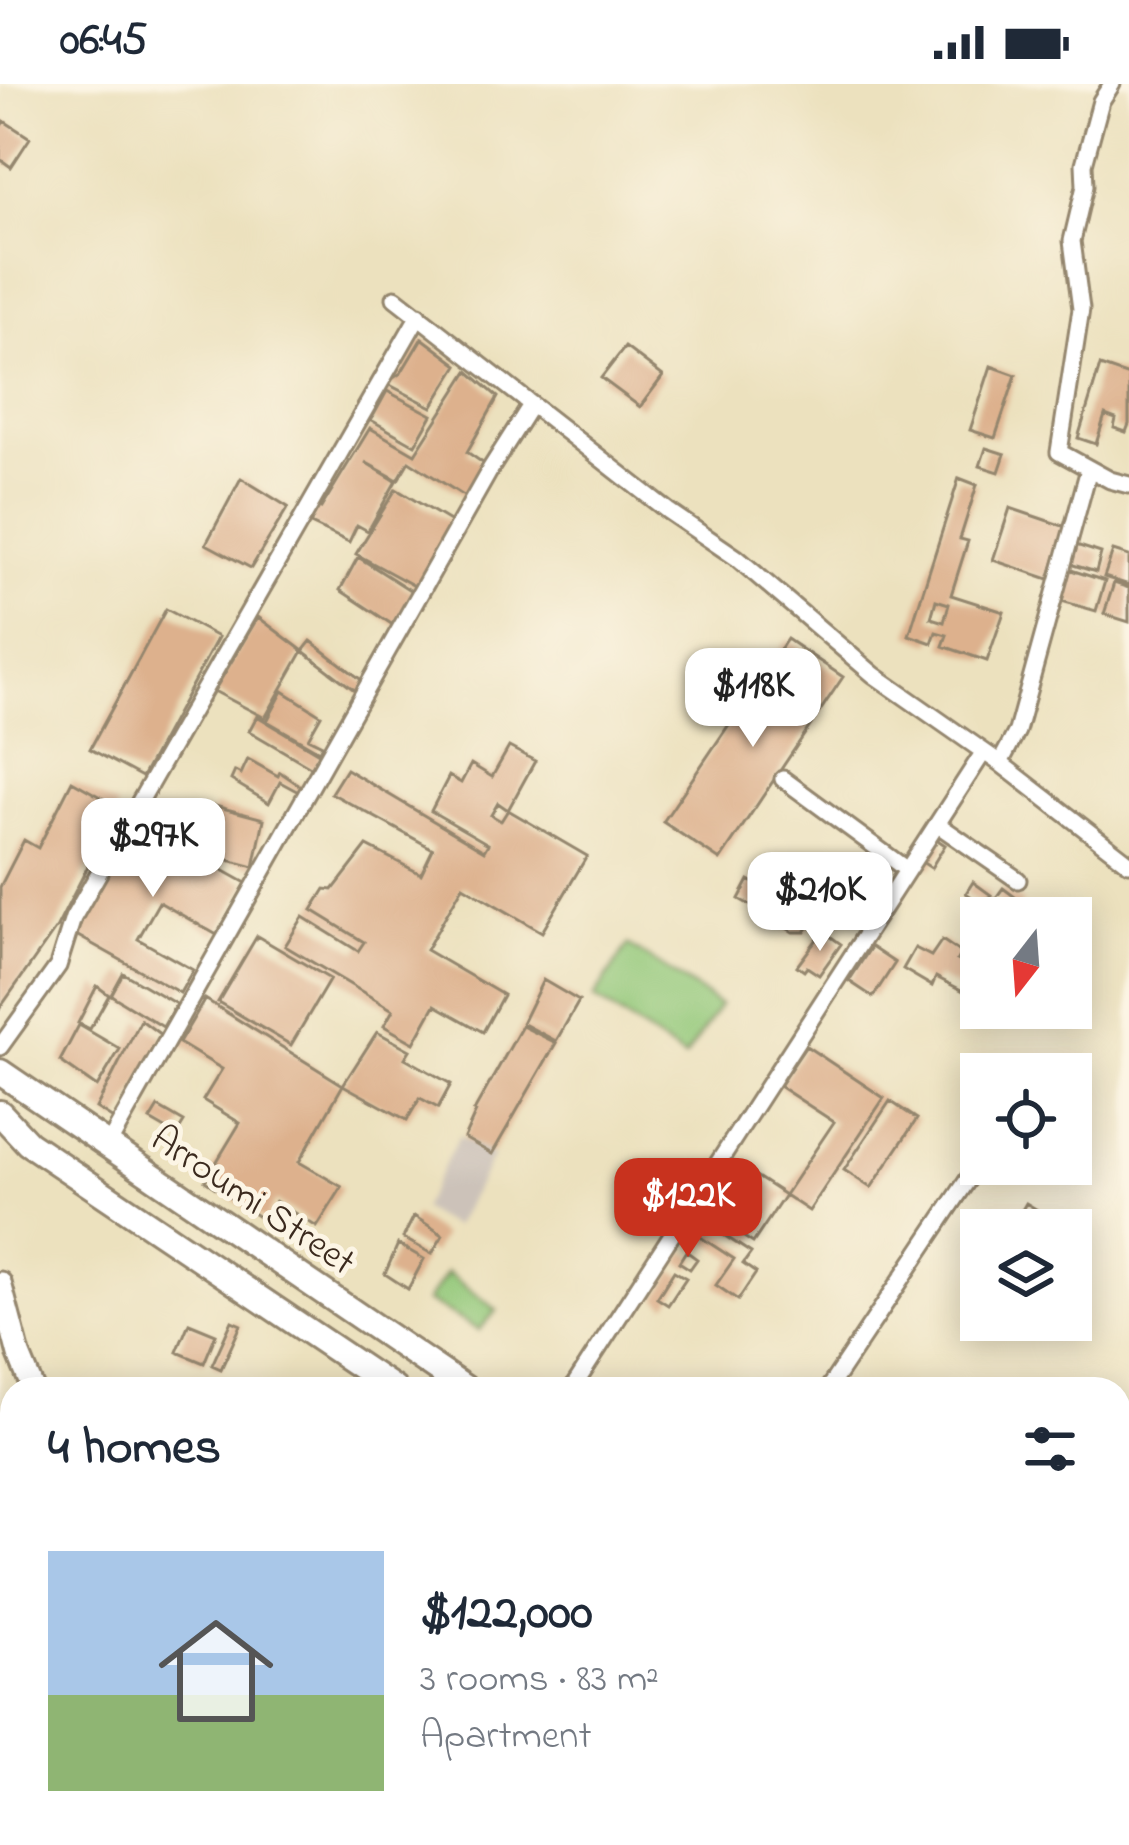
<!DOCTYPE html>
<meta charset="utf-8">
<style>
body{margin:0;font-family:"Indie Flower",sans-serif;background:#f6f6f7;color:#1f2937;height:100vh;display:flex;flex-direction:column;font-size:45px;white-space:nowrap}
*{box-sizing:border-box;margin:0}
p{font-size:39px;color:#747a83}
.icon{flex:none;width:66px;height:66px;fill:none;stroke:currentColor;stroke-width:2;stroke-linecap:round;stroke-linejoin:round}
.map{position:relative;flex:1;overflow:hidden}
.panel{position:absolute;left:0px;top:1293px;width:1131px;height:468px;display:flex;flex-direction:column;background:#fff;border-radius:36px 36px 0 0;box-shadow:0 6px 30px #0003}
.panel>*{flex:none}
.needle{width:78px;rotate:197deg}
.controls{position:absolute;left:960px;top:813px;display:grid;gap:24px}
.controls a{display:grid;place-items:center;width:132px;height:132px;border-radius:0px;background:#fff;box-shadow:0 6px 30px #0003;font-size:60px}
.price{position:absolute;translate:-50% -102px;padding:0 27px;border-radius:24px;background:#fff;color:#222;font-size:39px;line-height:78px;filter:drop-shadow(0 3px 6px #0008)}
.price::after{content:'';position:absolute;left:50%;top:72px;width:36px;height:27px;margin-left:-18px;background:inherit;clip-path:polygon(0 0,100% 0,50% 100%)}
.price.active{background:#c8321e;color:#fff}
ul{padding:0;list-style:none}
li{display:flex;align-items:center;gap:36px;height:300px;padding:0 48px}
li+li{border-top:3px solid #e0e1e3}
li span{display:grid;place-items:center;flex:none;width:336px;height:240px;border-radius:0px;color:#555}
li>.icon{margin-inline-start:auto}
span .icon{width:144px;height:144px;fill:#fffc;stroke-width:1}
li b{font-size:51px}
h2{display:flex;justify-content:space-between;align-items:center;height:144px;padding:0 48px;font-size:51px}
.status{display:flex;justify-content:space-between;align-items:center;height:84px;padding:0 60px;background:#fff;direction:ltr}
.status svg{height:33px;fill:currentColor}
.map>svg:first-child{display:block}
</style>
<div class="status"><b>06:45</b><svg viewBox="0 0 49 12"><path d="M0 12V9h3v3zM5 12V6h3v6zM10 12V3h3v9zM15 12V0h3v12zM26 1h20v11H26zM47 4h2v5h-2z"/></svg></div>
<div class="map">
<svg width="1129" height="1761" viewBox="0 0 1129 1761">
<rect width="100%" height="100%" fill="#fcf5e5"/>
<filter id="ink" filterUnits="userSpaceOnUse"><feTurbulence type="fractalNoise" baseFrequency=".00833" numOctaves="2"/><feDisplacementMap in="SourceGraphic" scale="24" xChannelSelector="R" yChannelSelector="G"/><feConvolveMatrix kernelMatrix="1 2 1 2 8 2 1 2 1" color-interpolation-filters="sRGB"/></filter>
<filter id="wash" filterUnits="userSpaceOnUse"><feTurbulence type="fractalNoise" baseFrequency=".004" numOctaves="4" result="noise"/><feDisplacementMap in="SourceGraphic" scale="48" xChannelSelector="R" yChannelSelector="G"/><feGaussianBlur stdDeviation="2.7" result="paint"/><feColorMatrix in="noise" values="0 0 0 0 0 0 0 0 0 0 0 0 0 0 0 0 0 1.4 0 .05"/><feComposite in="paint" operator="in"/></filter>
<g filter="url(#wash)">
<rect width="100%" height="100%" fill="#ece1be"/>
<path fill="#ccc2b9" d="M459,1052L493,1072L454,1143L421,1125Z"/>
<path fill="#92c778" stroke="#66784b" stroke-width="3" d="M628,861L720,921L685,974L594,914Z
M447,1189L497,1226L479,1246L427,1217Z"/>
<g id="blocks">
<path fill="#ddb18d" fill-rule="evenodd" d="M4,37L30,54L11,83L0,75V44Z
M422,254L458,281L432,323L386,299L401,289Z
M625,263L663,292L640,323L601,294Z
M991,282L1016,291L995,354L970,346Z
M1100,282L1129,292V340L1126,348L1114,344L1116,335L1105,331L1096,360L1078,354Z
M468,287L498,313L467,368L483,379L470,416L409,377L398,396L365,378L396,397L368,447L357,441L349,458L311,440L314,420L321,424L370,344L415,370Z
M387,307L432,331L415,361L371,336Z
M986,364L1005,370L999,388L980,382Z
M241,394L288,423L251,484L206,460Z
M959,394L977,401L960,455L968,457L951,511L1004,528L987,577L943,562L947,551L936,548L932,559L909,551ZM936,516L949,520L944,538L931,534Z
M396,405L456,441L420,505L356,470Z
M1010,424L1066,443L1049,495L993,476Z
M1076,461L1101,469L1096,488L1070,480Z
M1113,467L1129,472V501L1104,493Z
M358,473L413,508L396,543L340,506Z
M1068,485L1105,497L1096,527L1058,516Z
M1114,499L1129,504V538L1104,530Z
M166,525L218,553L142,693L90,665Z
M258,533L303,567L265,634L214,607Z
M787,555L843,593L720,776L663,738Z
M311,557L368,601L361,611L303,567Z
M283,607L321,631L308,654L322,661L319,667L267,637Z
M257,632L322,671L314,685L249,647Z
M509,663L535,677L508,726L587,772L542,848L463,802L426,866L503,911L483,948L435,921L414,959L384,942L393,926L285,862L303,833L358,867L364,858L312,826L325,805L333,806L367,762L421,790L433,765L331,709L346,685L484,767L488,760L431,727L449,692L461,699L471,680L492,693ZM498,719L508,726L501,737L491,731Z
M248,675L278,692L280,688L308,707L306,712L280,698L269,719L231,696L235,687L241,690Z
M72,697L118,723L57,843L0,924V803L24,756L38,764Z
M215,722L264,735L254,783L202,769Z
M131,735L246,799L217,851L159,818L138,855L193,886L180,909L69,847Z
M936,755L945,761L931,784L922,778Z
M749,796L774,810L764,829L739,815Z
M973,798L991,811L983,821L966,809Z
M806,800L840,822L826,843L792,821Z
M1003,804L1023,819L1015,830L995,815Z
M786,822L811,839L805,848H793L776,837Z
M823,847L841,860L819,891L807,883L804,887L797,882Z
M257,852L330,895L291,961L218,918Z
M942,856L961,869L957,876L981,889V916L936,893L932,902L903,885L915,864L931,872Z
M871,863L895,879L873,913L849,897Z
M123,889L176,920L163,943L111,911Z
M543,896L579,917L556,957L522,939Z
M97,902L109,911L90,945L78,939Z
M205,915L343,1001L299,1078L342,1103L317,1143L275,1117L265,1137L205,1097L240,1039L203,1016L222,985L179,959Z
M141,936L165,954L118,1038L96,1024Z
M79,941L120,965L97,1003L60,977Z
M522,942L556,959L492,1070L464,1054L476,1028L474,1027Z
M377,948L410,966L405,974L451,1000L438,1024L420,1014L407,1036L343,1001Z
M806,962L884,1014L809,1127L785,1111L834,1038L779,1002Z
M890,1017L917,1035L871,1104L844,1086Z
M158,1023L184,1038L176,1051L150,1036Z
M733,1077L785,1111L753,1159L701,1125Z
M1026,1119L1039,1127L1031,1140L1018,1133Z
M414,1132L443,1151L432,1170L403,1154Z
M696,1133L751,1169L743,1180L756,1189L738,1216L716,1201L734,1175L688,1145Z
M398,1160L424,1175L408,1205L385,1190Z
M686,1167L697,1175L690,1185L679,1178Z
M674,1187L686,1194L668,1221L657,1214Z
M232,1237L241,1241L221,1285L212,1281Z
M189,1239L216,1250L204,1279L177,1268Z
M12,1623V1652L2,1647Z
M461,1749H470L467,1755L481,1761H449L453,1752H460Z
M668,1749L692,1757L690,1761H664Z
M729,1749H769L764,1761H733L725,1758Z
M775,1749H822L817,1761H770Z
M826,1749H874L869,1761H821Z
M907,1749H945L940,1761Z
M981,1749H1009L1032,1761H976Z"/>
</g>
</g>
<g filter="url(#ink)">
<use href="#blocks" fill-opacity="0" stroke="#94866e" stroke-width="3"/>
<g fill="none" stroke-linecap="round" stroke-linejoin="round">
<g stroke="#94866e" stroke-width="21">
<path id="minor" d="M1112,0L1101,17L1084,80L1085,102L1072,157L1081,225L1059,368L1110,396L1129,401
M395,214L668,427L737,474L874,591L1000,679L1129,779
M1000,679L1017,647L1089,385
M783,695L907,786
M937,740L1018,796
M0,963L58,882L73,834L419,231
M107,1063L491,384L531,321
M572,1305L983,669
M828,1305L981,1076
M0,1533L12,1495
M608,1749L634,1761
M506,1761L511,1749
M701,1761L706,1749
M963,1761L968,1749"/>
</g>
<g stroke="#94866e" stroke-width="27">
<path id="secondary" d="M0,1199L19,1271L33,1305
M201,1749L206,1761"/>
</g>
<g stroke="#94866e" stroke-width="30">
<path id="primary" d="M0,988L466,1305
M0,1029L28,1059L394,1305
M1119,1724L1129,1729
M1078,1749L1099,1761"/>
</g>
<use href="#minor" stroke="#fff" stroke-width="15"/>
<use href="#secondary" stroke="#fff" stroke-width="21"/>
<use href="#primary" stroke="#fff" stroke-width="24"/>
</g>
</g>
<g text-anchor="middle" dominant-baseline="central" stroke-width="10" stroke-linejoin="round" paint-order="stroke">
<g font-size="39" fill="#3b2a1e" stroke="#fcf5e5">
<text transform="translate(252 1118) rotate(34)">Arroumi Street</text>
</g>
</g>
</svg>
<div class="controls">
<a><svg class="needle" viewBox="-14 -14 28 28"><path d="M0-13l5 13h-10z" fill="#e53935"/><path d="M0 13l5-13h-10z" fill="#747a83"/></svg></a>
<a><svg class="icon" aria-label="locate" viewBox="0 0 24 24"><circle cx="12" cy="12" r="6"/><path d="M12 2v4M12 18v4M2 12h4M18 12h4"/></svg></a>
<a><svg class="icon" aria-label="layers" viewBox="0 0 24 24"><path d="M12 4l9 5-9 5-9-5zM3 14l9 5 9-5"/></svg></a>
</div>
<b class="price" style="left:753px;top:666px">$118K</b>
<b class="price" style="left:153px;top:816px">$297K</b>
<b class="price" style="left:820px;top:870px">$210K</b>
<b class="price active" style="left:688px;top:1176px">$122K</b>
<section class="panel">
<h2>4 homes<svg class="icon" aria-label="filters" viewBox="0 0 24 24"><path d="M4 7h16M4 17h16"/><circle cx="9" cy="7" r="2"/><circle cx="15" cy="17" r="2"/></svg></h2>
<ul>
<li><span style="background:linear-gradient(#a9c7e8 60%,#8fb573 0)"><svg class="icon" aria-label="home" viewBox="0 0 24 24"><path d="M3 11l9-7 9 7M6 9v11h12V9"/></svg></span><div><b>$122,000</b><p>3 rooms · 83 m²</p><p>Apartment</p></div></li>
</ul>
</section>
</div>
